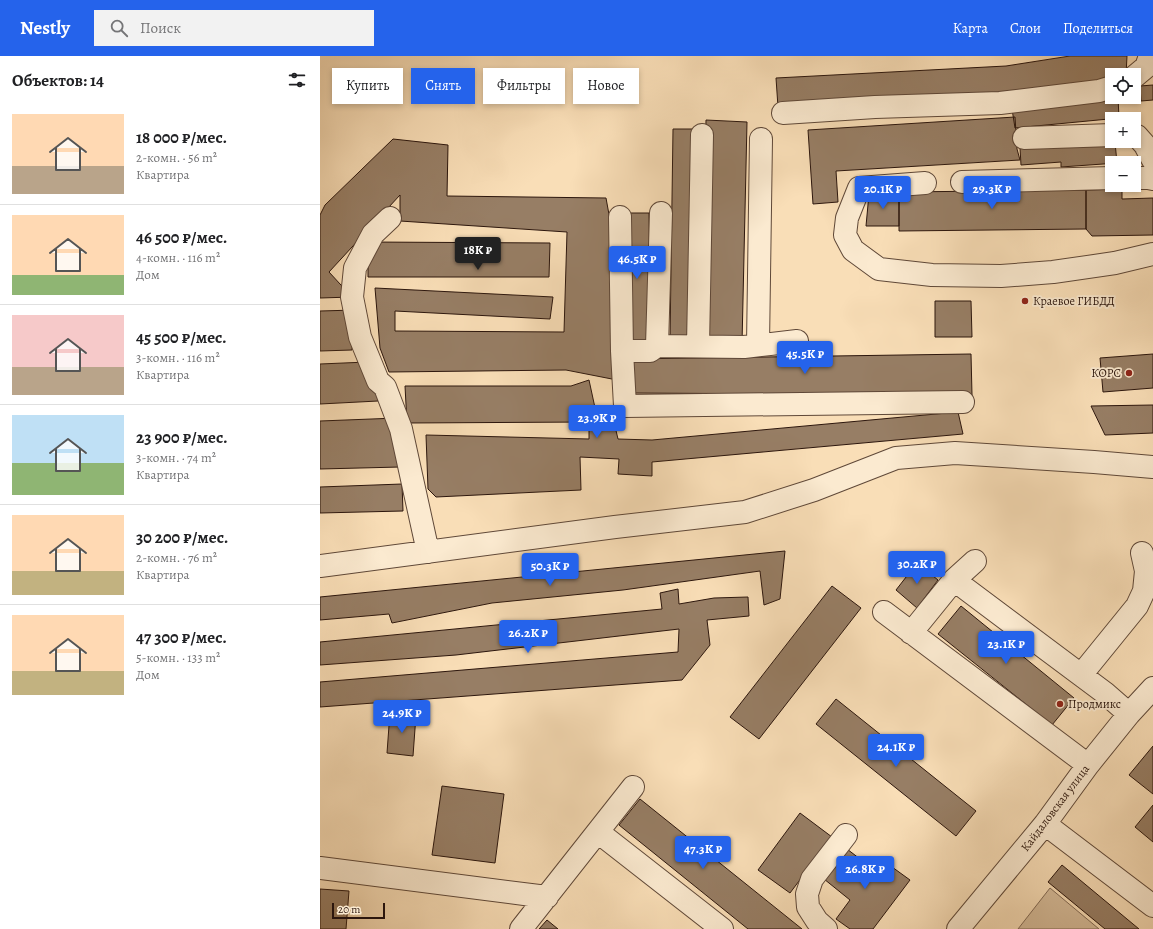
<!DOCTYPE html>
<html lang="ru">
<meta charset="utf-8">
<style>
body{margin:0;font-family:Alegreya,serif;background:#f2f2f2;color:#202124;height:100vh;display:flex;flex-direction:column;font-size:15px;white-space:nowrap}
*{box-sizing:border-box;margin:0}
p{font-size:13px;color:#757577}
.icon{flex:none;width:22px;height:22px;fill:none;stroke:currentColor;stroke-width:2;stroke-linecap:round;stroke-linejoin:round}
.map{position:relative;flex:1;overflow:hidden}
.panel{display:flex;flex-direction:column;background:#fff;width:320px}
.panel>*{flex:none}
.guide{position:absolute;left:12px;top:12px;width:380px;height:36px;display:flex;gap:8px}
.fabs{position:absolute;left:785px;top:12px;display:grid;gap:8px}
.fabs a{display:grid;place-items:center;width:36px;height:36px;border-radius:0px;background:#fff;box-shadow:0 2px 6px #0003;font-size:20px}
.scale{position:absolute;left:12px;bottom:10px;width:53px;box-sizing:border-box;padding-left:4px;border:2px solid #2c160d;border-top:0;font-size:11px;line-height:14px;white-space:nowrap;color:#2c160d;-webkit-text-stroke:3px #fbead0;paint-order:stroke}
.price{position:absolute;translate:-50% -34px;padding:0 9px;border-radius:4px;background:#2563eb;color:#fff;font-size:13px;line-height:26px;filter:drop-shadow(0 1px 2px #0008)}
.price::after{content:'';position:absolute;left:50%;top:24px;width:12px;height:9px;margin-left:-6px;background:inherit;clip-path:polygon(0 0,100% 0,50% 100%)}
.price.on{background:#222;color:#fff}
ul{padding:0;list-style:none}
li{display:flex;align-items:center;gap:12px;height:100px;padding:0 12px}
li+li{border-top:1px solid #e0e0e0}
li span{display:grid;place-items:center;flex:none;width:112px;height:80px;border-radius:0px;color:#555}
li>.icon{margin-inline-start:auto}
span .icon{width:48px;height:48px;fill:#fffc;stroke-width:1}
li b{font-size:17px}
h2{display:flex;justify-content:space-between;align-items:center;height:48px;padding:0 12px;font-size:17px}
.chip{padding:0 14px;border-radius:0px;background:#fff;box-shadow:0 2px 6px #0003;font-size:14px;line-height:36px}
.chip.on{background:#2563eb;color:#fff}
header{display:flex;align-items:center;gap:24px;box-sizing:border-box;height:56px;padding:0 20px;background:#2563eb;color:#fff}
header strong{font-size:19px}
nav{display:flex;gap:22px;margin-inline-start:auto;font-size:14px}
.search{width:280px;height:36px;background:#f2f2f2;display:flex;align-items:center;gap:10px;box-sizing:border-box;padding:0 14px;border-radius:0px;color:#757577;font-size:15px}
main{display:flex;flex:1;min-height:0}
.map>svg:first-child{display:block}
</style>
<header>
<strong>Nestly</strong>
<div class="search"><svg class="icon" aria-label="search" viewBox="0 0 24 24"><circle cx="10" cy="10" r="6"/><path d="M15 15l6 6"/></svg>Поиск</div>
<nav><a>Карта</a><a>Слои</a><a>Поделиться</a></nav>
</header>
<main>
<section class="panel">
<h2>Объектов: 14<svg class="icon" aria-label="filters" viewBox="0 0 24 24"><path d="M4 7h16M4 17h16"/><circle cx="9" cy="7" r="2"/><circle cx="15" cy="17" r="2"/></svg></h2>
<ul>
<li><span style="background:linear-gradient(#ffd9b3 65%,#b9a48a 0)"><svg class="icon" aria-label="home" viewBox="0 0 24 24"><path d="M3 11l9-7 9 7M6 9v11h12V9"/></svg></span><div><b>18 000 ₽/мес.</b><p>2-комн. · 56 m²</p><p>Квартира</p></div></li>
<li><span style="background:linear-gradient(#ffd9b3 75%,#8fb573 0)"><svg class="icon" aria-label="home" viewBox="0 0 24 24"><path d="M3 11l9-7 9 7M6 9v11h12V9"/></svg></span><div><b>46 500 ₽/мес.</b><p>4-комн. · 116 m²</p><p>Дом</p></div></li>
<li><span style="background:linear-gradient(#f6c9c9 65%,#b9a48a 0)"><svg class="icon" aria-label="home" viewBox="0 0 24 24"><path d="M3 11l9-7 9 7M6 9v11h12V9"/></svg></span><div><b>45 500 ₽/мес.</b><p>3-комн. · 116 m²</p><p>Квартира</p></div></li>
<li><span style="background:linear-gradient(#bfe0f5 60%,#8fb573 0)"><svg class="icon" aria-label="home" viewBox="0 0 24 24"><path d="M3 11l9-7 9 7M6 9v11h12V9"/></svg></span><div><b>23 900 ₽/мес.</b><p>3-комн. · 74 m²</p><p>Квартира</p></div></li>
<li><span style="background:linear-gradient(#ffd9b3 70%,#c2b280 0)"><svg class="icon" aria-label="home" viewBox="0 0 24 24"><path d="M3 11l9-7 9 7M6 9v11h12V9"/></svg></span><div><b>30 200 ₽/мес.</b><p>2-комн. · 76 m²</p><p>Квартира</p></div></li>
<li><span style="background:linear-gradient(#ffd9b3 70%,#c2b280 0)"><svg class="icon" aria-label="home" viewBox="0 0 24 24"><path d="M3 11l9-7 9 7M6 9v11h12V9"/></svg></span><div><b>47 300 ₽/мес.</b><p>5-комн. · 133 m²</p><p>Дом</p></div></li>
</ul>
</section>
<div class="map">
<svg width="833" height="873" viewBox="0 0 833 873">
<rect width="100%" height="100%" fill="#f9deb7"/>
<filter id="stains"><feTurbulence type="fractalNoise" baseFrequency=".005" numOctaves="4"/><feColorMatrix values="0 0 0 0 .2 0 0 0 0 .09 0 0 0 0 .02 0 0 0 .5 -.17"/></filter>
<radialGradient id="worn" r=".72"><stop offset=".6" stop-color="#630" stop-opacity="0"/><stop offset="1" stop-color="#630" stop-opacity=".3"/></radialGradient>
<path fill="#d6bc9a" stroke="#816954" d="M730,832L779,873H698Z"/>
<path fill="#977e65" stroke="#2c160d" d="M750,0H807L806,19H792V24L698,41L458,51L456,22L686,10Z
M833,29V44L821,45L820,30Z
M792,41H798L799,62L695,72L692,53Z
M695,61L697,93L700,104L516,115L518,146L493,148L488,74Z
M386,64L427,66L422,288H381Z
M353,73H376L372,284H350Z
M73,83L128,89L127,140L286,142L290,164L297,324L246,314L69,316L60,292L55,232L233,241L230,263L75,255V275L244,276L247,176L80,165V139L9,216L32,241L0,242V159L5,149Z
M795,86L797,107L741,111V106L701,109L700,92Z
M802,133V143L833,142V179L772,180L766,173V134Z
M766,134V173L579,175V136Z
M579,136V170H546L549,138Z
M303,157H329L331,290L305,291Z
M48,186L230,187L229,221H48Z
M615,245H651L652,281H615Z
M35,254L32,294L0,295V255Z
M651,298L652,339L308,337V303Z
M833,298V332L783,336L780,302Z
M47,306L58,325V345L0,348V308Z
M269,324L277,361L293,362L298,383L332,384L638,356L643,378L332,406V420L298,418L299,403L260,401L261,434L116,441L108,433L106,379L269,383V366L87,367L85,330H251Z
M833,349V377L785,379L771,350Z
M77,362L80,411L0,413V365Z
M82,428L83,455L0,457V431Z
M465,495L460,543L444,549L440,515L303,534L172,547L72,567L69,558L0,564V541Z
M597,507L618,524L597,552L576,534Z
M512,530L541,552L439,683L410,661Z
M358,533L359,548L394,542L428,541L429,560L387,564L390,589L362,624L0,651V626L358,596L359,573L136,599L0,609V586L342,553L340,537Z
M641,550L754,642L732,669L618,578Z
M516,643L656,755L636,780L496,668Z
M70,656L96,659L93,700L67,697Z
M833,690V738L809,719Z
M122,730L184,738L175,807L112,799Z
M320,743L482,873H428L299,769Z
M833,749V786L815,771Z
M480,757L512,781L470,837L438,814Z
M527,793L553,813L561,803L590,824L553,873H530L516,863L530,844L504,823Z
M742,809L819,873H785L728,826Z
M0,833L29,835L26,873H0Z
M227,864L238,873H219Z"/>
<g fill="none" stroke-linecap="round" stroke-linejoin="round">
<g stroke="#5f4838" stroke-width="24">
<path id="minor" d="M814,21L826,11L830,0
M463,57L555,51L680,47L779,35L792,31
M814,80H817L825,89L833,104
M704,82L792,79
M814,122H828L833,123
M642,126L792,122
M605,127L539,132L527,162L525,179L533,194L559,213L612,219L681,220L733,216L795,207L833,198
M341,157L337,290L424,291L477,285
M300,161L302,295
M70,162L53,178L35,212L32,241L40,281L58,325L65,331L81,373L108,496
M438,289L441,83
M337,290L330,295H302L305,350L643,346
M378,290L382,79
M0,510L295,471L425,456L494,434L576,402L635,397L774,406L833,411
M634,524L785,637L809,658
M564,556L768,709
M591,577L634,524L655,505
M761,619L817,550L824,535L826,515L822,497
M725,768L833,850
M278,776L402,873
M0,812L227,841
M201,873L313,731
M506,873L497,865L488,851L487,838L492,823L526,779
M638,873L725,768L768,709L809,658L833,632"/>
</g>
<use href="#minor" stroke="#fbead0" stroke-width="22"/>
</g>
<g fill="#8f2418" stroke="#fbead0" stroke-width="1.5">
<circle cx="705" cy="245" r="4"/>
<circle cx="809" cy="317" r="4"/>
<circle cx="740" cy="648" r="4"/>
</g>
<g text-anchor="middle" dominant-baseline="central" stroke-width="3.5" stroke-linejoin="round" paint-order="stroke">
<g font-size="12" fill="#2c160d" stroke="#fbead0" text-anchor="start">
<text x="713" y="245">Краевое ГИБДД</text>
<text x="801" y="317" text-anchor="end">КОРС</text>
<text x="748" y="648">Продмикс</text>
</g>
<g font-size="12" fill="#2c160d" stroke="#fbead0">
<text transform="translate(735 752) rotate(-53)">Кайдаловская улица</text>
</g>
</g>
<rect width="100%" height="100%" filter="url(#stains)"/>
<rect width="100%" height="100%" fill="url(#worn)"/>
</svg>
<div class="fabs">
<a><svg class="icon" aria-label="locate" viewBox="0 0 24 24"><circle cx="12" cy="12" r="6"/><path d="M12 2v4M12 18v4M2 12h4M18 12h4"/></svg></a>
<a>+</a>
<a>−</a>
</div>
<div class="scale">20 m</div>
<b class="price" style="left:563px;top:154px">20.1K ₽</b>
<b class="price" style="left:672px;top:154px">29.3K ₽</b>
<b class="price on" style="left:158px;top:215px">18K ₽</b>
<b class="price" style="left:317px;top:224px">46.5K ₽</b>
<b class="price" style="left:485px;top:319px">45.5K ₽</b>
<b class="price" style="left:277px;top:383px">23.9K ₽</b>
<b class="price" style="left:597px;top:529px">30.2K ₽</b>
<b class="price" style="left:230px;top:531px">50.3K ₽</b>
<b class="price" style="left:208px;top:598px">26.2K ₽</b>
<b class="price" style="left:686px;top:609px">23.1K ₽</b>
<b class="price" style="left:82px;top:678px">24.9K ₽</b>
<b class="price" style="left:576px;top:712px">24.1K ₽</b>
<b class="price" style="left:383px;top:814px">47.3K ₽</b>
<b class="price" style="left:545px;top:834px">26.8K ₽</b>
<div class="guide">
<a class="chip">Купить</a>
<a class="chip on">Снять</a>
<a class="chip">Фильтры</a>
<a class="chip">Новое</a>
</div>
</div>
</main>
